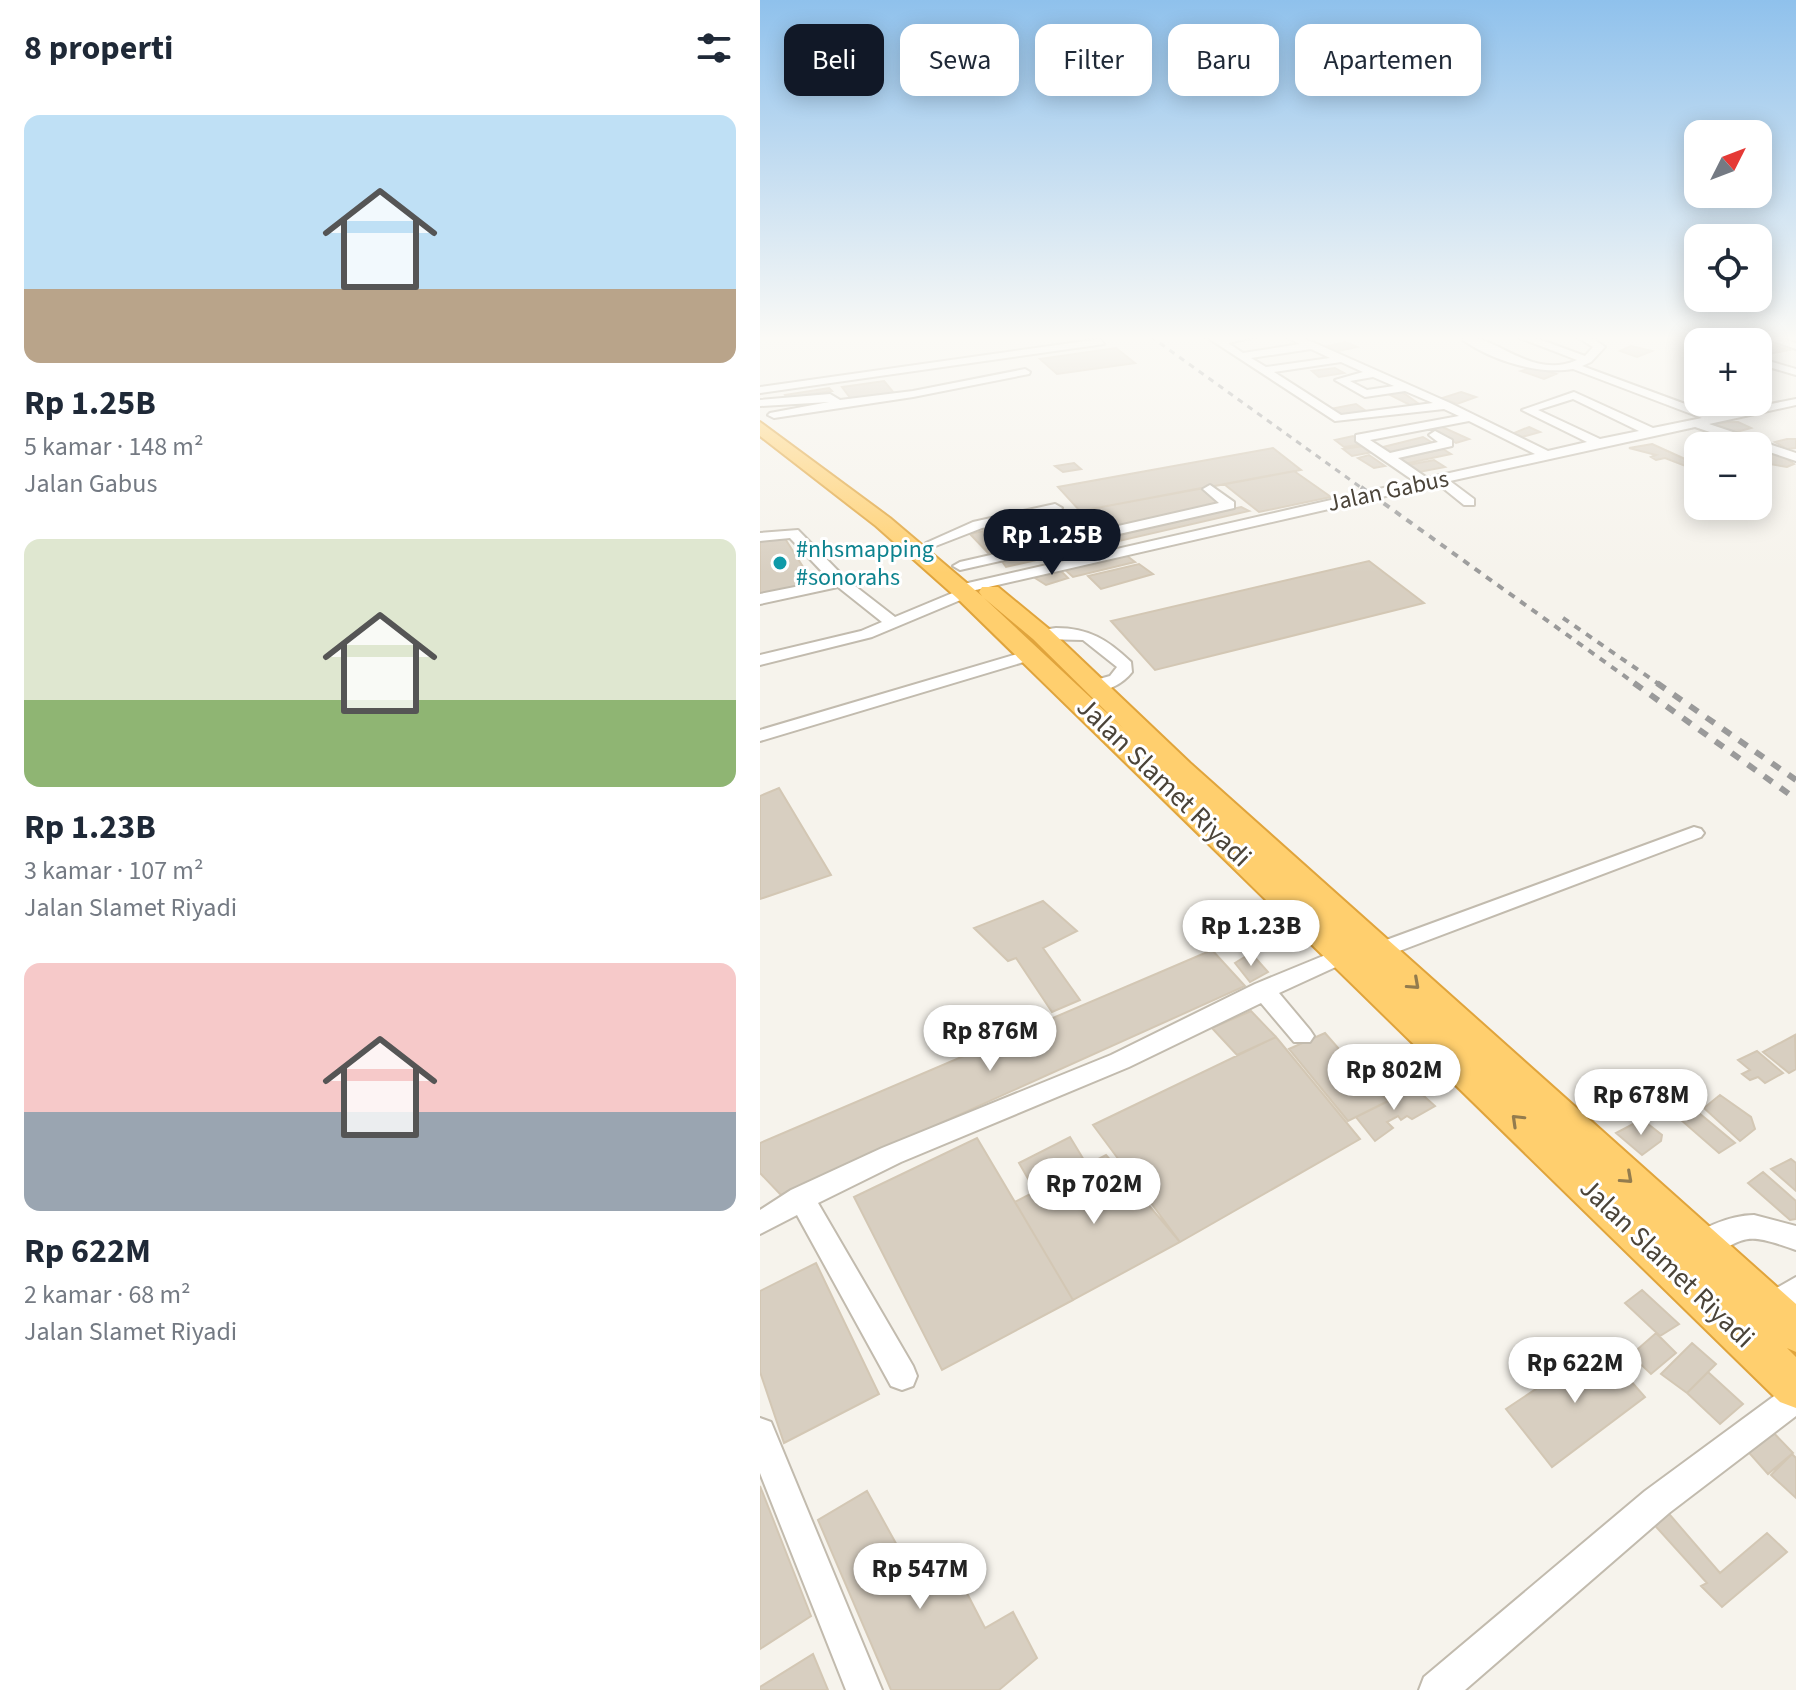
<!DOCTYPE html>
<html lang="id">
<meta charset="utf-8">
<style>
body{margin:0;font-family:"Source Sans 3",sans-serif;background:#f6f6f7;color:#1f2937;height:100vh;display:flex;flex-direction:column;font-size:30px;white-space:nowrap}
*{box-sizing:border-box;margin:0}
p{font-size:26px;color:#747a83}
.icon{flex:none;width:44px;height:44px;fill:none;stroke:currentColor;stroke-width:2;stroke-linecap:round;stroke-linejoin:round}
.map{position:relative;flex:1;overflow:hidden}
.drawer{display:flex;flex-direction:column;background:#fff;width:760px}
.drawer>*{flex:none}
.hud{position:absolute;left:24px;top:24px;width:760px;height:72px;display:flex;gap:16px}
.needle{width:52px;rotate:48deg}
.fabs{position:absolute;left:924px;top:120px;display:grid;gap:16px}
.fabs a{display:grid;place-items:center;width:88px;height:88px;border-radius:16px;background:#fff;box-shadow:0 4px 20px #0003;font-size:40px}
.price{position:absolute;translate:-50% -68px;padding:0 18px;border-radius:28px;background:#fff;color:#222;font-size:26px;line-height:52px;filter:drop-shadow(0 2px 4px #0008)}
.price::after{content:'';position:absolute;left:50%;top:48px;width:24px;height:18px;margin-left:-12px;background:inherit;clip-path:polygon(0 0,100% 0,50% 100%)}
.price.current{background:#111827;color:#fff}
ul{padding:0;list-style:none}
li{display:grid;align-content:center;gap:16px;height:424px;padding:0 24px}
li span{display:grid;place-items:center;height:248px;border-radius:16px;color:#555}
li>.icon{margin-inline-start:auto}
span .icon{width:144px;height:144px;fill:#fffc;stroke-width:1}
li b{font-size:34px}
h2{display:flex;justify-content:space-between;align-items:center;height:96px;padding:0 24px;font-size:34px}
.tag{padding:0 28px;border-radius:16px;background:#fff;box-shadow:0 4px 20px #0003;font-size:28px;line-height:72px}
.tag.current{background:#111827;color:#fff}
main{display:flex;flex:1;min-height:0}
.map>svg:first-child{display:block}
</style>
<main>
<section class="drawer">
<h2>8 properti<svg class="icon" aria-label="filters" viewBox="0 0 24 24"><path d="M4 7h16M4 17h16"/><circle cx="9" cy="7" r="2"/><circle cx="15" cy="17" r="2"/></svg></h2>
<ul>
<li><span style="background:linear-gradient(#bfe0f5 70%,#b9a48a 0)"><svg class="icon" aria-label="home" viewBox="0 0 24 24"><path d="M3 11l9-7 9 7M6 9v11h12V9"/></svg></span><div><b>Rp 1.25B</b><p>5 kamar · 148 m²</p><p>Jalan Gabus</p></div></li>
<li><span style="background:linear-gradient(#dfe7d0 65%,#8fb573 0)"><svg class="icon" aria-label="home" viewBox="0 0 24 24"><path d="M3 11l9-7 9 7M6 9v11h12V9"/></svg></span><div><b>Rp 1.23B</b><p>3 kamar · 107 m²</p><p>Jalan Slamet Riyadi</p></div></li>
<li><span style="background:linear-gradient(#f6c9c9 60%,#9aa5b1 0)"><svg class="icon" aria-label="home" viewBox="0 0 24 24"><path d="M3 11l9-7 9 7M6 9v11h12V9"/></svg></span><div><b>Rp 622M</b><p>2 kamar · 68 m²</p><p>Jalan Slamet Riyadi</p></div></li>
</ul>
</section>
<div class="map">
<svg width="1036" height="1690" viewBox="0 0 1036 1690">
<rect width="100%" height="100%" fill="#f6f3ec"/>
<path fill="#d8cfc1" stroke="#d3c7b4" stroke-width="2" d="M920,336H987L970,342H938Z
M585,342L597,347L574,352L564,347Z
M1011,344L1029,350L998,356V347Z
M871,346L892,351L877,357L860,351Z
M356,348L375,363L297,374L280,359Z
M774,367L796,374L784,379L761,371Z
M575,368L584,373L559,377L552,371Z
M124,381L134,393L91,399L82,387Z
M69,388L72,391L27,398L25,395Z
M636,391L645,394L659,404L650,405L626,393Z
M701,392L716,397L697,404L682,398Z
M596,404L606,411L580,416L570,409Z
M968,422H978L991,428L973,433L955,424Z
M680,426L709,439L696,443L670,428Z
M769,427L780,432L762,437L754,433Z
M593,436L604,444L584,447L575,440Z
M663,437L673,443L631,453L623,447Z
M1027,439H1036V448L1027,449L1015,442Z
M892,444L936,464L928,467L905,458L896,460L891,457L896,455L869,448Z
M604,446L613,452L592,456L583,449Z
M513,448L541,470L320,511L298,487Z
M998,448L1020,454L1034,464L1027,467L998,462Z
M683,449L691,454L644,464L636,459Z
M609,455L625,466L614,468L598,458Z
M674,460L685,467L659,472L648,465Z
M314,463L321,469L303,472L295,466Z
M534,471L571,497L499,512L464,484Z
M441,488L460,505L267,547L248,525Z
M481,507L489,511L246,567L241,560Z
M223,531L239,550L228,553L210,534Z
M24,537L54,584L0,596V542Z
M362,552L375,562L313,577L302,567Z
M609,561L664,603L395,670L351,621Z
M379,564L393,574L341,589L328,576Z
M298,568L308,578L286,585L275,578L282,575L279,573Z
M19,788L71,875L0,899V796Z
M283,901L317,931L283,948L320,1000L292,1012L256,958L248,961L214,928Z
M452,950L485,986L21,1195L0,1173V1143Z
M491,953L508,972L490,982L475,963Z
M491,1011L516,1037L477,1055L452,1028Z
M565,1033L592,1064L628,1101L588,1121L529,1049Z
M1035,1035L1036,1069L1029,1073L1003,1052Z
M516,1037L600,1139L420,1242L333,1125Z
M997,1051L1023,1073L1005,1083L998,1077L990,1080L982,1074L990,1070L978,1060Z
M655,1088L675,1106L652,1119L647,1116L641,1120L638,1116L627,1122L633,1128L615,1141L596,1117Z
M960,1095L991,1117L995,1129L980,1141L944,1108Z
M933,1108L975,1143L959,1153L921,1120L931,1114L929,1110Z
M877,1122L884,1127L888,1124L902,1135L901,1141L882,1155L856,1133Z
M310,1137L327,1165L275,1191L259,1163Z
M217,1138L313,1300L182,1370L94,1197Z
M346,1155L420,1242L313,1300L255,1202Z
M1031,1159L1036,1163V1191L1011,1169Z
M1003,1172L1036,1201V1219L1030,1220L988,1183Z
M56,1263L119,1394L24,1443L0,1372V1291Z
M882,1290L919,1324L900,1336L865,1303Z
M896,1333L916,1353L891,1374L871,1355Z
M932,1343L956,1364L927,1393L901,1374Z
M840,1346L885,1397L792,1467L746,1409Z
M948,1372L983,1404L960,1424L927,1393Z
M1009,1428L1033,1453L1008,1474L983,1446Z
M1032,1454L1036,1458V1498L1011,1475Z
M0,1486L51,1616L0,1649Z
M107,1491L149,1567L183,1547L225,1628L253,1612L277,1658L239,1690H131L58,1520Z
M904,1508L960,1573L1007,1533L1027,1552L962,1607L941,1586L947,1583L889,1519Z
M53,1654L68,1690H0V1687Z"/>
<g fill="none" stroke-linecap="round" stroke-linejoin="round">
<g stroke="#c2bbae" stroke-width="4">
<path id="minor" d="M445,336H500L468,343L483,353L540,344L525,336H539L690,403L788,451L827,442L762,410L814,392L893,428L942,418L813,369C778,375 731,360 703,340L704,336C737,336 772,380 817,360L755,336H770L825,356L833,347L816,336H829L845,347L831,362L822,366L955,415L1036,399V405L949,424L1036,453V461L935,427L690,481L714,499V505H704L678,484L211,591L210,596L112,637L0,665V655L101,631L122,622L78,587L0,604V594L70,580L30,538L0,541V533L38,530L86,579L135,617L195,592V586L654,481L596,441V435L699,416L684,409L575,421ZM551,349L570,358L506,367L491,358ZM581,362L603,372L575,380L605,397L645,391L673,403L581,415L514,372ZM613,377L634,386L607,390L590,381ZM813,399L879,431L840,439L778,410ZM709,421L775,454L667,478L638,458L692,446V440L675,431L669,435L678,442L630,453L610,440Z
M998,336H1015L1036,343V349Z
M340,339L344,344L0,393V387Z
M998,358L1036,369V375L998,364Z
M265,369L270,372L269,374L153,397L14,418L8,415L10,413L69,402L0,406V400L70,394L80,400L153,391Z
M450,485L474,502V508L200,570L193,566L200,562L459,503L443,489Z
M295,504L302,508L300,511L222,528L173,547L166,543L213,522Z
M296,628C329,628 348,640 371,662L372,672C362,685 345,693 329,690V682L350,676L357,667L323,640L281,639L273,634L275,631Z
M271,650L277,652V658L0,741V730Z
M934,827L941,829L944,833L941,837L626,956H610L607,951L610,946Z
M585,947L593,949L596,954L593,959L519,993L550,1030L554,1036L550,1042H534L501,1003L369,1067L141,1162L58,1203L153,1366L157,1376L153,1386L142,1390L131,1386L37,1215L0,1234V1210L31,1190L122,1148L351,1055L495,984Z
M994,1215L1036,1226V1250C975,1228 989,1242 936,1261L926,1257L922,1249C932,1229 972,1215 994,1215Z
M1036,1277V1305L1009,1320L999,1316L994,1307L999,1298Z
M1036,1384V1416L909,1513L705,1690H659L664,1677L885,1491L1025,1388Z
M0,1418L11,1422L122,1690H86L0,1473Z"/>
</g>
<g stroke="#e0a43c" stroke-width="4">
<path id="highway" d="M0,422L130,518L222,596L219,592L222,587H238L289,629L430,763L1036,1304V1352L1027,1348L1036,1357V1408L1020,1402L197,598L116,526L0,436ZM224,598L273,639L363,728Z"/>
</g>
<use href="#minor" fill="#fff" fill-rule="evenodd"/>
<use href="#highway" fill="#ffcf6e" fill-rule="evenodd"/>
<path stroke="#9a9a9a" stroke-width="3" stroke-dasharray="6 6" stroke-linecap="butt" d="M390,336L603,489"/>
<path stroke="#9a9a9a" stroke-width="4" stroke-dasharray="7 7" stroke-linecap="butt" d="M601,487L877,685
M803,618L900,685"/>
<path stroke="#9a9a9a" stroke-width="6" stroke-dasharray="10 10" stroke-linecap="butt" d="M874,683L1036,799
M897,683L1036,780"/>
</g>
<defs><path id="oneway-chevron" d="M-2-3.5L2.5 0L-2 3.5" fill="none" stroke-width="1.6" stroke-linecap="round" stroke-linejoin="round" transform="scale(2)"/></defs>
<g stroke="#937c4e">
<use href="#oneway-chevron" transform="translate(654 984) rotate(42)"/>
<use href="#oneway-chevron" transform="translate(757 1120) rotate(-136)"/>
<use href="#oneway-chevron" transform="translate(867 1178) rotate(42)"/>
</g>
<linearGradient id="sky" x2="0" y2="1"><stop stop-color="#8fc1ec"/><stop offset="0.59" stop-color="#fbfaf6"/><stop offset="1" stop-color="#fbfaf6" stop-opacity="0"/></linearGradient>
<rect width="1036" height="573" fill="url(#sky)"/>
<circle fill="#0f9aa8" stroke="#fff" stroke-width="3" cx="20" cy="563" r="8"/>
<g text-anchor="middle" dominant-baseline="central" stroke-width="6" stroke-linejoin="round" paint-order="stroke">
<g font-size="24" fill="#4b4439" stroke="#fff">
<text transform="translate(628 491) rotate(-12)">Jalan Gabus</text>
</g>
<g font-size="24" fill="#0d838f" stroke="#fff" text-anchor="start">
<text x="36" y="549">#nhsmapping<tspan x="36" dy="28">#sonorahs</tspan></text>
</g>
<g font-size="28" fill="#4b4439" stroke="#fff">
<text transform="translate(404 782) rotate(44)">Jalan Slamet Riyadi</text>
<text transform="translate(907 1263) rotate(44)">Jalan Slamet Riyadi</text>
</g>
</g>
</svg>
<div class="fabs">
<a><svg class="needle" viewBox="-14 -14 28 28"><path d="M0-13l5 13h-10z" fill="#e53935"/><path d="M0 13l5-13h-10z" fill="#747a83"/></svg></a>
<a><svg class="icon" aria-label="locate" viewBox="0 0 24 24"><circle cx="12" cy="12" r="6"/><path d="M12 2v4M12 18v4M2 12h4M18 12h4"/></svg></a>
<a>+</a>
<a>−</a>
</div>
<b class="price current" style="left:292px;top:577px">Rp 1.25B</b>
<b class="price" style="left:491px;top:968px">Rp 1.23B</b>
<b class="price" style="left:230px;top:1073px">Rp 876M</b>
<b class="price" style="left:634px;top:1112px">Rp 802M</b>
<b class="price" style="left:881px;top:1137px">Rp 678M</b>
<b class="price" style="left:334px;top:1226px">Rp 702M</b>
<b class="price" style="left:815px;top:1405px">Rp 622M</b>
<b class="price" style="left:160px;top:1611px">Rp 547M</b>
<div class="hud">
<a class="tag current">Beli</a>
<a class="tag">Sewa</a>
<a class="tag">Filter</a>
<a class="tag">Baru</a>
<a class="tag">Apartemen</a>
</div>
</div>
</main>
